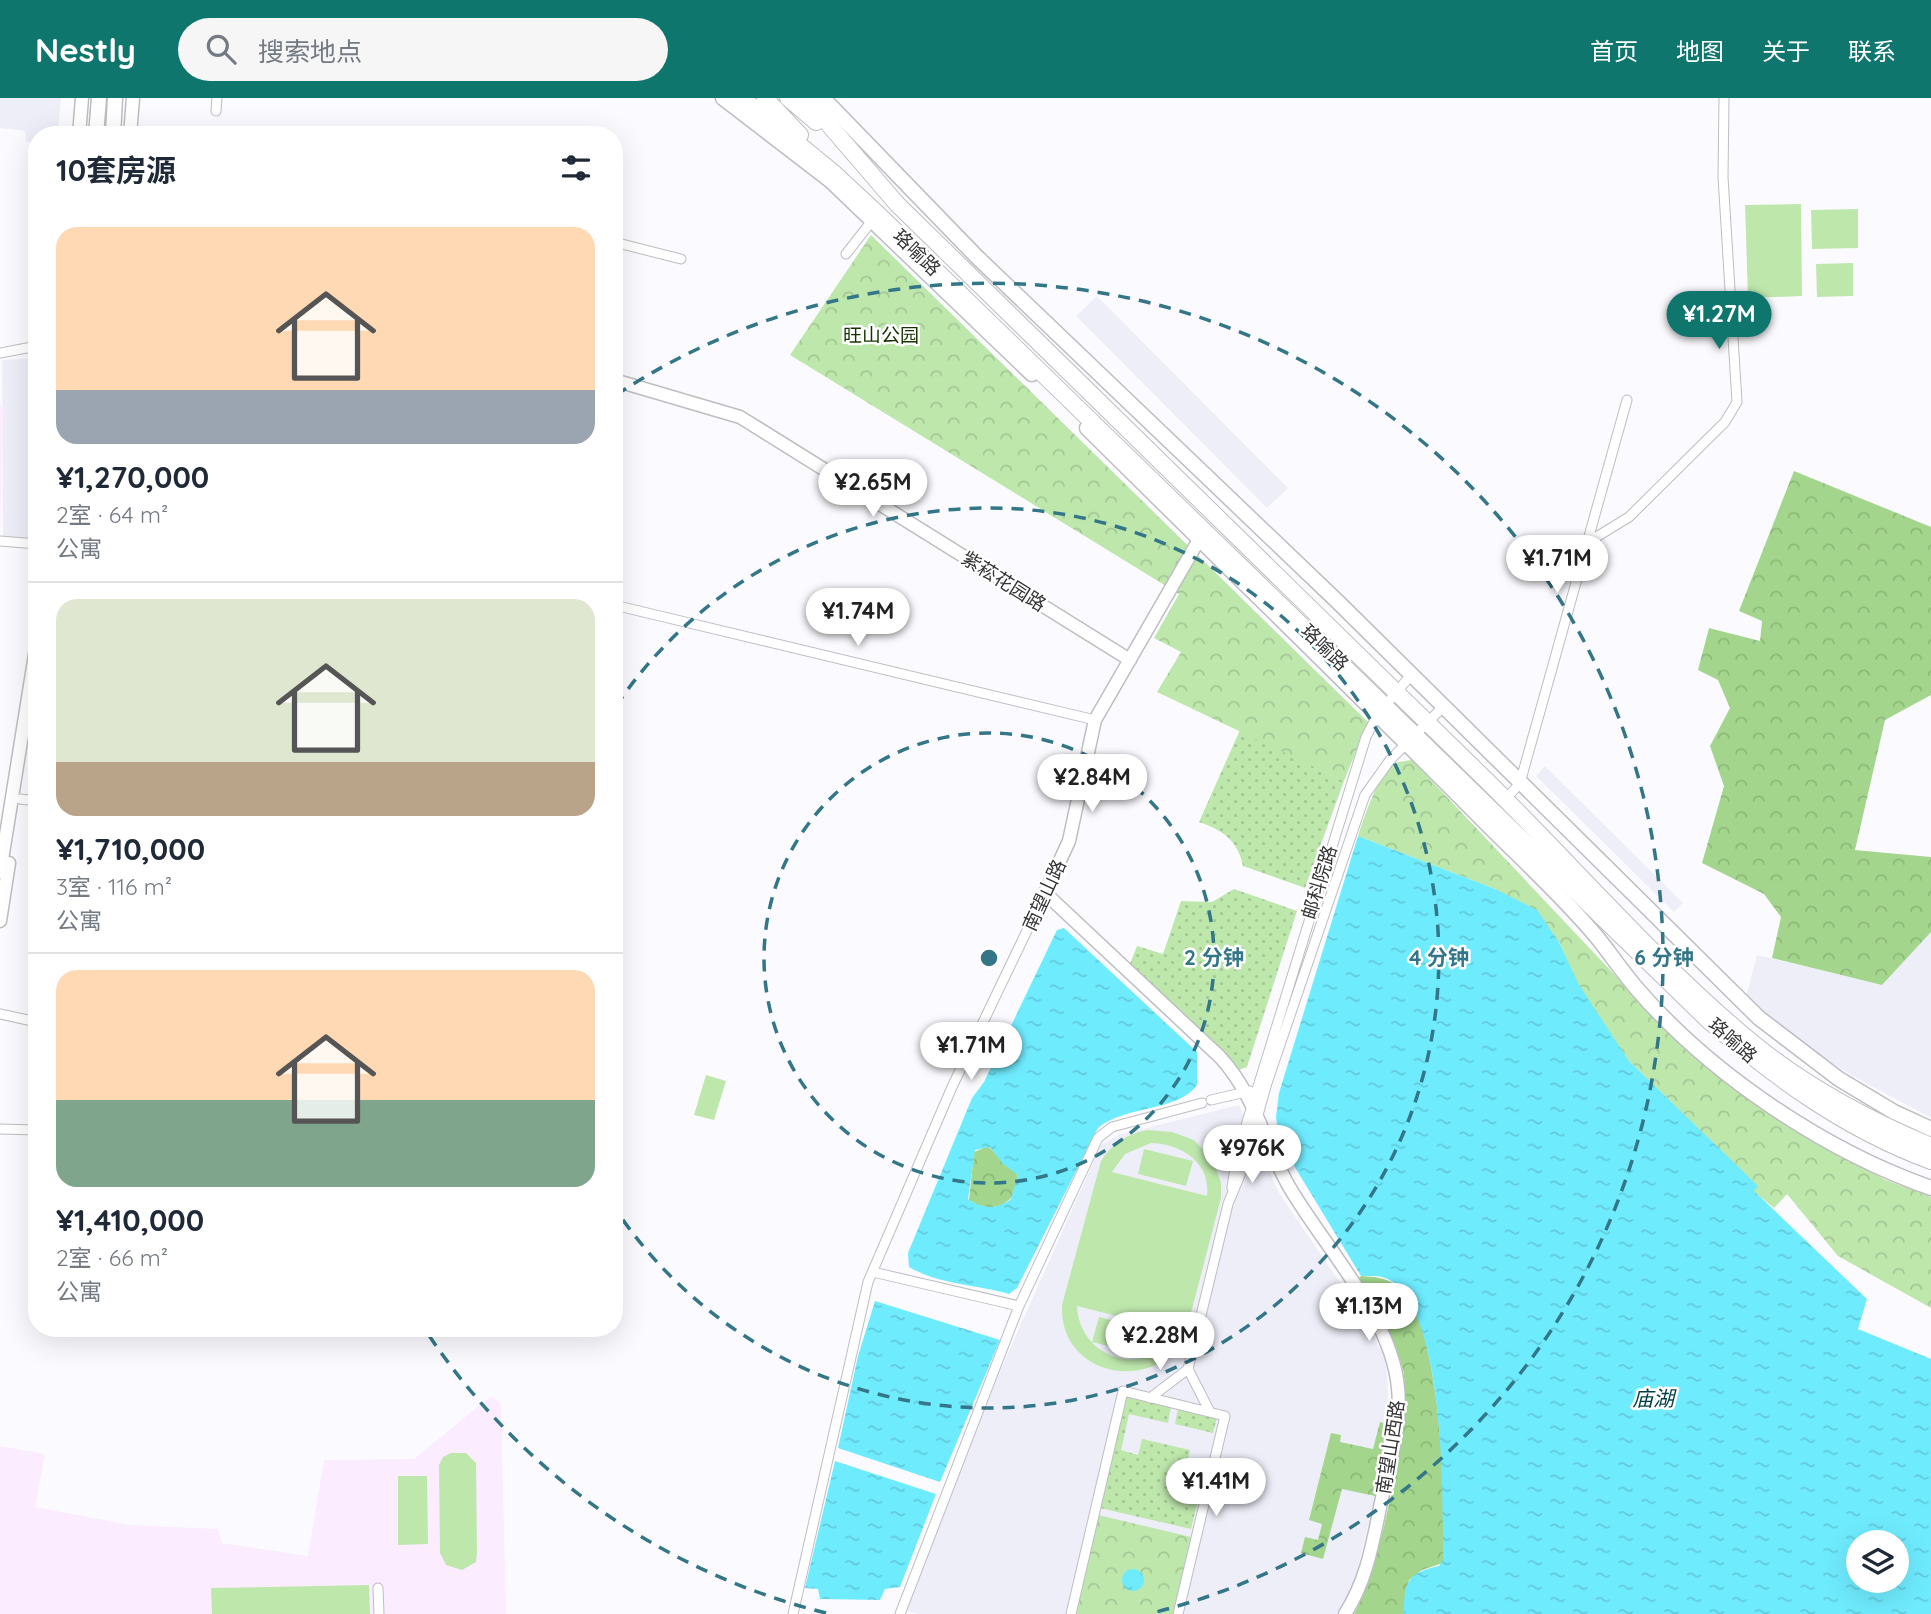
<!DOCTYPE html>
<html lang="zh">
<meta charset="utf-8">
<style>
body{margin:0;font-family:Quicksand,"Noto Sans SC",sans-serif;background:#f6f6f7;color:#1f2937;height:100vh;display:flex;flex-direction:column;font-size:26px;white-space:nowrap}
*{box-sizing:border-box;margin:0}
p{font-size:23px;color:#747a83}
.icon{flex:none;width:38px;height:38px;fill:none;stroke:currentColor;stroke-width:2;stroke-linecap:round;stroke-linejoin:round}
.map{position:relative;flex:1;overflow:hidden}
.sheet{position:absolute;left:28px;top:28px;width:595px;height:1211px;display:flex;flex-direction:column;background:#fff;border-radius:28px;box-shadow:0 7px 28px #0002}
.sheet>*{flex:none}
.tools{position:absolute;left:1846px;top:1432px;display:grid;gap:14px}
.tools a{display:grid;place-items:center;width:63px;height:63px;border-radius:50%;background:#fff;box-shadow:0 7px 28px #0002;font-size:35px}
.price{position:absolute;translate:-50% -60px;padding:0 16px;border-radius:24px;background:#fff;color:#222;font-size:23px;line-height:46px;filter:drop-shadow(0 2px 4px #0008)}
.price::after{content:'';position:absolute;left:50%;top:42px;width:21px;height:16px;margin-left:-10px;background:inherit;clip-path:polygon(0 0,100% 0,50% 100%)}
.price.current{background:#0f766e;color:#fff}
ul{padding:0;list-style:none}
li{display:grid;align-content:center;gap:14px;height:371px;padding:0 28px}
li+li{border-top:2px solid #e0e1e3}
li span{display:grid;place-items:center;height:217px;border-radius:21px;color:#555}
li>.icon{margin-inline-start:auto}
span .icon{width:126px;height:126px;fill:#fffc;stroke-width:1}
li b{font-size:30px}
h2{display:flex;justify-content:space-between;align-items:center;height:84px;padding:0 28px;font-size:30px}
header{display:flex;align-items:center;gap:42px;box-sizing:border-box;height:98px;padding:0 35px;background:#0f766e;color:#fff}
header strong{font-size:33px}
nav{display:flex;gap:38px;margin-inline-start:auto;font-size:24px}
.search{width:490px;height:63px;background:#f6f6f7;display:flex;align-items:center;gap:18px;box-sizing:border-box;padding:0 24px;border-radius:38px;color:#747a83;font-size:26px}
.map>svg:first-child{display:block}
</style>
<header>
<strong>Nestly</strong>
<div class="search"><svg class="icon" aria-label="search" viewBox="0 0 24 24"><circle cx="10" cy="10" r="6"/><path d="M15 15l6 6"/></svg>搜索地点</div>
<nav><a>首页</a><a>地图</a><a>关于</a><a>联系</a></nav>
</header>
<div class="map">
<svg width="1931" height="1516" viewBox="0 0 1931 1516">
<defs>
<pattern id="grass-dots" width="8" height="8" patternUnits="userSpaceOnUse" patternTransform="scale(1.75)"><rect width="8" height="8" fill="#bee7ac"/><path d="M2 2h.1M6 6h.1" fill="none" stroke="#a4c795" stroke-width="1.8" stroke-linecap="round"/></pattern>
<pattern id="forest-crowns" width="20" height="18" patternUnits="userSpaceOnUse" patternTransform="scale(1.75)"><rect width="20" height="18" fill="#a3d68c"/><path d="M2 6a3 3 0 1 1 6 0M12 15a3 3 0 1 1 6 0" fill="none" stroke="#8db879"/></pattern>
<pattern id="park-crowns" width="20" height="18" patternUnits="userSpaceOnUse" patternTransform="scale(1.75)"><rect width="20" height="18" fill="#bee7ac"/><path d="M2 6a3 3 0 1 1 6 0M12 15a3 3 0 1 1 6 0" fill="none" stroke="#a4c795"/></pattern>
<pattern id="water-ripples" width="26" height="14" patternUnits="userSpaceOnUse" patternTransform="scale(1.75)"><rect width="26" height="14" fill="#6febfe"/><path d="M2 4q2-2 4 0t4 0M15 11q2-2 4 0t4 0" fill="none" stroke="#61cada"/></pattern>
</defs>
<rect width="100%" height="100%" fill="#fbfbff"/>
<path fill="#eeeef9" d="M0,0H61L58,36L61,37H37V44H26L25,33L0,30Z
M1097,198L1288,390L1267,410L1076,218Z
M37,260V442L3,439L2,262Z
M1545,668L1683,805L1674,814L1536,678Z
M1931,834V1020L1849,976L1778,928L1746,899L1757,857L1882,887Z
M1239,1007L1279,1095L1365,1221L1386,1262L1389,1312L1384,1361L1351,1498L1340,1516H918L907,1513L979,1320L1101,1047L1118,1037Z"/>
<path fill="#fbecff" d="M0,306L3,310L0,444Z
M491,1298L501,1306L506,1516H0V1348L45,1356L35,1409L130,1427L218,1431L222,1445L308,1458L324,1362L414,1361Z"/>
<path fill="url(#grass-dots)" d="M1240,632L1344,683L1305,790L1243,768C1238,742 1222,732 1199,724Z
M1234,791L1297,813L1247,969L1239,972L1130,866L1137,848L1163,856L1181,803L1212,804Z
M1126,1298L1171,1309L1168,1325L1129,1316L1121,1352L1138,1357L1142,1341L1190,1352L1187,1368L1205,1372L1191,1431L1100,1410Z
M1178,1310L1217,1319L1213,1335L1175,1326Z"/>
<path fill="url(#forest-crowns)" d="M1794,373L1931,429V597L1885,622L1855,752L1931,759V834L1882,887L1772,860L1781,819L1764,796L1702,765L1724,688L1710,648L1730,610L1718,582L1698,572L1709,530L1760,543L1762,523L1739,513Z
M988,1048L1018,1077L1012,1099C999,1113 983,1111 969,1102L974,1054Z
M1361,1178C1380,1179 1392,1181 1405,1195C1440,1236 1448,1410 1443,1465L1422,1472L1409,1482L1404,1516H1354C1378,1477 1413,1316 1403,1272C1395,1239 1373,1212 1355,1184Z
M1380,1324L1387,1326L1375,1398L1342,1391L1323,1461L1301,1455L1305,1439L1318,1442L1322,1426L1309,1422L1331,1335L1341,1337L1340,1344L1373,1351Z"/>
<path fill="url(#park-crowns)" d="M871,137L1368,624L1344,683L1157,594L1181,554L1154,540L1179,496L790,257Z
M1412,662L1647,911L1713,974L1821,1048L1886,1082L1931,1099V1210L1838,1158L1787,1096L1774,1110L1753,1093L1757,1088L1629,963L1577,885L1559,844L1495,791L1358,738C1364,720 1378,675 1396,665C1400,663 1408,663 1412,662Z
M1098,1417L1191,1439L1173,1516H1074Z"/>
<path fill="#bee7ac" fill-rule="evenodd" d="M1801,106L1802,198L1748,200L1745,107Z
M1858,111V150L1812,151L1811,112Z
M1853,165V198L1817,199L1816,166Z
M706,977L726,983L714,1022L694,1017Z
M1147,1032L1172,1034L1194,1042L1213,1062L1221,1085V1100L1180,1257L1174,1255C1131,1293 1059,1269 1062,1207L1101,1063C1112,1046 1127,1036 1147,1032ZM1151,1045C1181,1046 1211,1064 1207,1098L1112,1074L1125,1056ZM1077,1208L1172,1232V1233C1149,1284 1079,1261 1077,1208Z
M1144,1051L1193,1063L1186,1088L1138,1076Z
M1099,1219L1147,1231L1141,1256L1092,1244Z
M451,1355H466L476,1365L477,1455L476,1464L462,1472L446,1467L440,1455L439,1367L443,1359Z
M398,1378H427L428,1446L398,1447Z
M369,1487L370,1516H212L211,1490Z"/>
<path fill="url(#water-ripples)" fill-rule="evenodd" d="M1358,738L1495,791L1537,812L1559,844L1578,885L1629,963L1758,1088L1754,1093L1867,1201L1858,1231L1931,1261V1516H1404C1404,1484 1407,1475 1439,1468L1443,1462C1443,1401 1446,1212 1388,1181C1380,1177 1370,1178 1361,1178L1279,1043L1276,1019L1279,995ZM1858,1444H1897V1482H1858Z
M1064,830L1197,954V987C1178,1014 1125,1007 1098,1030L1017,1190L1009,1196C975,1186 940,1187 909,1169L908,1155L972,1000L984,984L1057,832ZM990,1049L1003,1066L1018,1077L1011,1101C997,1112 982,1111 968,1101L975,1052Z
M875,1203L1000,1242L940,1384L838,1350L858,1258Z
M835,1363L936,1396L900,1489L885,1491L880,1502L820,1501L818,1491L805,1490Z
M1122 1482a11 11 0 1 1 22 0a11 11 0 1 1-22 0Z"/>
<g fill="none" stroke-linecap="round" stroke-linejoin="round">
<g stroke="#bebdc2" stroke-width="11">
<path id="street" d="M216,13L217,0
M614,144L681,161
M846,156L875,119
M0,255L37,248
M0,443L37,446
M1585,452L1598,438L1629,419L1725,324L1737,304L1723,79L1724,0
M614,507L1095,622
M20,701L37,703
M1506,701L1520,685L1627,302
M0,916L37,924
M1211,1002L1250,993
M0,1031L37,1032
M1238,1053L1366,639L1378,616L1411,577
M1247,1056L1267,985L1365,697L1390,662L1443,609
M1232,1090L1236,1063
M873,1174L1019,1208
M1188,1271L1210,1314
M1150,1300L1188,1271L1228,1106L1245,1065
M378,1490L379,1516
M793,1516L868,1184L952,989L1045,795
M900,1516L1019,1208L1098,1040L1112,1029L1202,1005
M1071,1516L1123,1293L1225,1318L1178,1516"/>
</g>
<g stroke="#bebdc2" stroke-width="15">
<path id="secondary" d="M79,37L82,0
M130,37L133,0
M614,282L740,319L1130,562
M1204,433L1095,622L1069,743L1045,795L1220,959C1254,996 1264,1042 1287,1085C1322,1147 1392,1218 1398,1290C1402,1326 1389,1365 1382,1400C1373,1442 1368,1480 1345,1516
M0,774L37,544
M0,823L9,765"/>
</g>
<g stroke="#bebdc2" stroke-width="17">
<path id="primary" d="M723,0L831,83L1032,276
M823,0L977,159L1339,505L1759,920L1839,981L1894,1014L1931,1031
M96,37L99,0
M113,37L115,0
M1087,330C1216,458 1347,585 1475,714C1515,755 1559,794 1596,838C1610,855 1623,875 1638,892C1712,977 1825,1053 1931,1090"/>
</g>
<g stroke="#bebdc2" stroke-width="18">
<path id="highway" d="M742,0L835,76L878,116L1710,924C1778,982 1847,1032 1931,1063
M765,0L800,37
M788,0L816,24
M806,0L897,106C1092,297 1287,488 1483,679C1572,766 1659,868 1754,946C1807,989 1869,1022 1931,1048"/>
</g>
<use href="#street" stroke="#fff" stroke-width="9"/>
<use href="#secondary" stroke="#fff" stroke-width="12"/>
<use href="#primary" stroke="#fff" stroke-width="14"/>
<use href="#highway" stroke="#fff" stroke-width="16"/>
</g>
<g fill="none" stroke="#337687" stroke-width="3.5" stroke-dasharray="12 9">
<circle cx="989" cy="860" r="225"/>
<path d="M616 608A450 450 0 1 1 616 1112"/>
<path d="M826 1515A675 675 0 0 1 426 1233M616 297A675 675 0 1 1 1152 1515"/>
</g>
<g text-anchor="middle" dominant-baseline="central" stroke-width="5" stroke-linejoin="round" paint-order="stroke">
<g font-size="19" fill="#353537" stroke="#fff">
<text transform="translate(917 154) rotate(44)">珞喻路</text>
<text transform="translate(1004 483) rotate(32)">紫菘花园路</text>
<text transform="translate(1325 549) rotate(44)">珞喻路</text>
<text transform="translate(1319 784) rotate(-73)">邮科院路</text>
<text transform="translate(1044 797) rotate(-65)">南望山路</text>
<text transform="translate(1733 942) rotate(41)">珞喻路</text>
<text transform="translate(1390 1349) rotate(-81)">南望山西路</text>
</g>
<g font-size="19" fill="#143300" stroke="#fff">
<text x="881" y="237">旺山公园</text>
</g>
<g font-size="21" font-style="italic" fill="#003d45" stroke="#fff">
<text x="1653" y="1300">庙湖</text>
</g>
</g>
<circle cx="989" cy="860" r="10" fill="#337687" stroke="#fff" stroke-width="3.5"/>
<g font-size="21" text-anchor="middle" font-weight="bold" fill="#337687" stroke="#fff" stroke-width="5" stroke-linejoin="round" paint-order="stroke">
<text x="1214" y="867">2 分钟</text>
<text x="1439" y="867">4 分钟</text>
<text x="1664" y="867">6 分钟</text>
</g>
</svg>
<div class="tools">
<a><svg class="icon" aria-label="layers" viewBox="0 0 24 24"><path d="M12 4l9 5-9 5-9-5zM3 14l9 5 9-5"/></svg></a>
</div>
<b class="price current" style="left:1719px;top:253px">¥1.27M</b>
<b class="price" style="left:873px;top:421px">¥2.65M</b>
<b class="price" style="left:1557px;top:497px">¥1.71M</b>
<b class="price" style="left:858px;top:550px">¥1.74M</b>
<b class="price" style="left:1092px;top:716px">¥2.84M</b>
<b class="price" style="left:971px;top:984px">¥1.71M</b>
<b class="price" style="left:1252px;top:1087px">¥976K</b>
<b class="price" style="left:1369px;top:1245px">¥1.13M</b>
<b class="price" style="left:1160px;top:1274px">¥2.28M</b>
<b class="price" style="left:1216px;top:1420px">¥1.41M</b>
<section class="sheet">
<h2>10套房源<svg class="icon" aria-label="filters" viewBox="0 0 24 24"><path d="M4 7h16M4 17h16"/><circle cx="9" cy="7" r="2"/><circle cx="15" cy="17" r="2"/></svg></h2>
<ul>
<li><span style="background:linear-gradient(#ffd9b3 75%,#9aa5b1 0)"><svg class="icon" aria-label="home" viewBox="0 0 24 24"><path d="M3 11l9-7 9 7M6 9v11h12V9"/></svg></span><div><b>¥1,270,000</b><p>2室 · 64 m²</p><p>公寓</p></div></li>
<li><span style="background:linear-gradient(#dfe7d0 75%,#b9a48a 0)"><svg class="icon" aria-label="home" viewBox="0 0 24 24"><path d="M3 11l9-7 9 7M6 9v11h12V9"/></svg></span><div><b>¥1,710,000</b><p>3室 · 116 m²</p><p>公寓</p></div></li>
<li><span style="background:linear-gradient(#ffd9b3 60%,#7fa58c 0)"><svg class="icon" aria-label="home" viewBox="0 0 24 24"><path d="M3 11l9-7 9 7M6 9v11h12V9"/></svg></span><div><b>¥1,410,000</b><p>2室 · 66 m²</p><p>公寓</p></div></li>
</ul>
</section>
</div>
